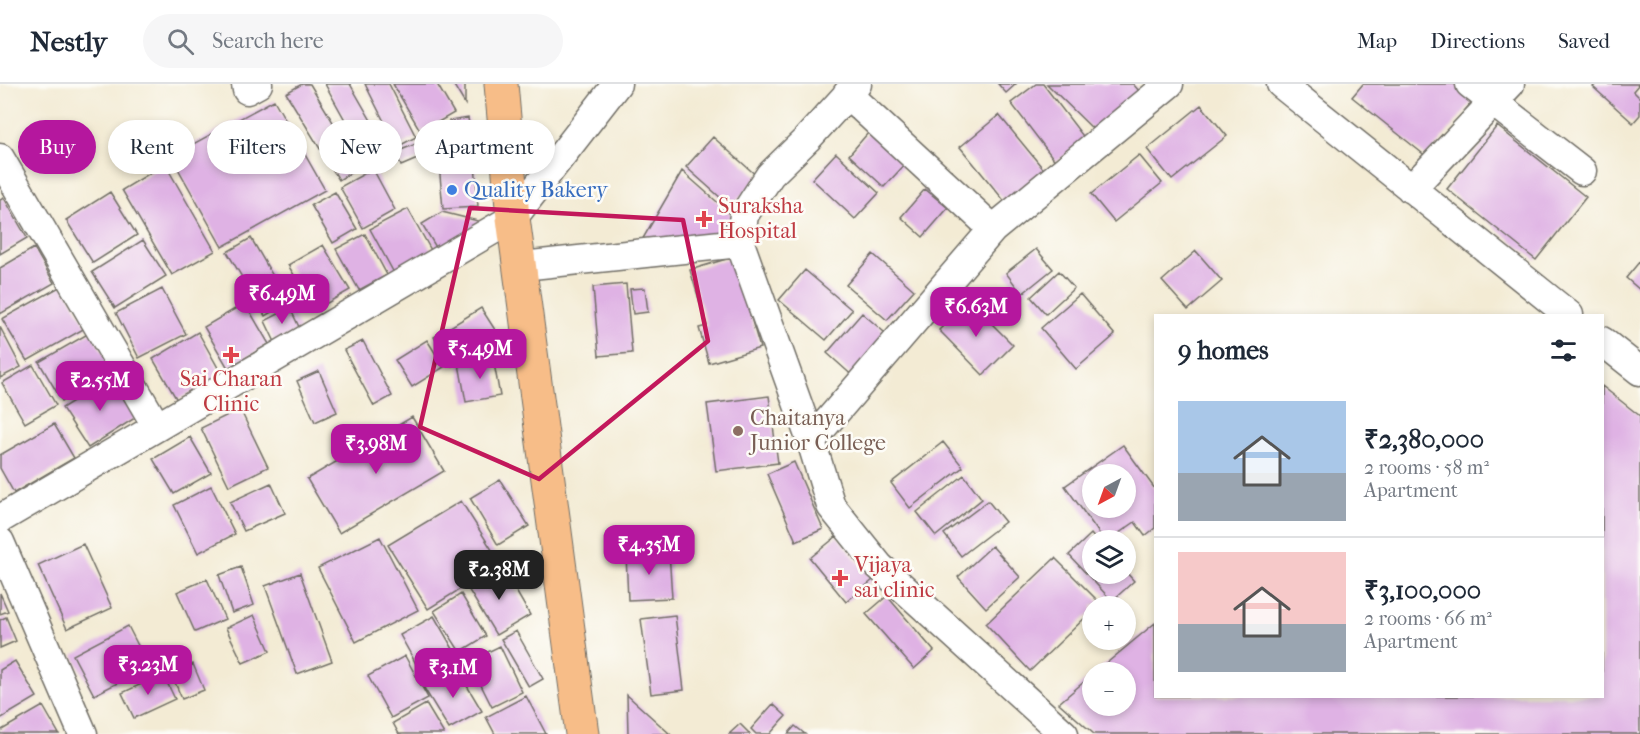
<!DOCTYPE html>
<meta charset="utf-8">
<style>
body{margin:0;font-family:"IM FELL French Canon",serif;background:#f6f6f7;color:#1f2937;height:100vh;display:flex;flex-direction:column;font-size:22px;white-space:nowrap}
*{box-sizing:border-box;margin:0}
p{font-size:20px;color:#747a83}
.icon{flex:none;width:33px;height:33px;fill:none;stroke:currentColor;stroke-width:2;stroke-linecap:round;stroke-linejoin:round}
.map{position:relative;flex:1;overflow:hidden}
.side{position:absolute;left:1154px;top:230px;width:450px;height:384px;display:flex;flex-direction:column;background:#fff;border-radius:0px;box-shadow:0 3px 9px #0003}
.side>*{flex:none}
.top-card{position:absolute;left:18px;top:36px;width:570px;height:54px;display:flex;gap:12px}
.needle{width:39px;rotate:221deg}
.fabs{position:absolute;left:1082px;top:380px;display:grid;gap:12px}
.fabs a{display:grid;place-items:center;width:54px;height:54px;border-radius:50%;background:#fff;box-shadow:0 3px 9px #0003;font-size:30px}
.price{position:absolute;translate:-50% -51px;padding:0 14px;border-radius:12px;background:#b5179e;color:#fff;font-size:20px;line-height:39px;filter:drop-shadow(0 2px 3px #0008)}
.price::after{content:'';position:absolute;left:50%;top:36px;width:18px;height:14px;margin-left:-9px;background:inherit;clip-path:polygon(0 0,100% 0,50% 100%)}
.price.selected{background:#222;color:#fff}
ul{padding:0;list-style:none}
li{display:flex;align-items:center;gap:18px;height:150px;padding:0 24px}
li+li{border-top:2px solid #e0e1e3}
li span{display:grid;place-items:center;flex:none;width:168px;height:120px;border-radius:0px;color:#555}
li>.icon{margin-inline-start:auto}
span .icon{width:72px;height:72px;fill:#fffc;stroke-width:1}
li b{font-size:26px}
h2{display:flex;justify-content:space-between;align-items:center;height:72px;padding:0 24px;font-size:26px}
.tag{padding:0 21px;border-radius:27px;background:#fff;box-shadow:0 3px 9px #0003;font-size:21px;line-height:54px}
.tag.selected{background:#b5179e;color:#fff}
header{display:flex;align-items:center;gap:36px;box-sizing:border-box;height:84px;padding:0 30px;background:#fff;border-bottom:2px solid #e0e1e3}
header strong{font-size:28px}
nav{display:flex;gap:33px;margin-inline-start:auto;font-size:21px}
.search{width:420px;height:54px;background:#f6f6f7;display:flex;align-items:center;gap:15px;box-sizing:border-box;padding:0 21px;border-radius:33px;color:#747a83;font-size:22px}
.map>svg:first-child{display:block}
</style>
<header>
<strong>Nestly</strong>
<div class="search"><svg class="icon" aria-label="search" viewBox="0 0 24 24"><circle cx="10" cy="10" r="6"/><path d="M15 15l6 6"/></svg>Search here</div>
<nav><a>Map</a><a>Directions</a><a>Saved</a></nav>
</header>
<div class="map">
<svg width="1640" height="650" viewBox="0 0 1640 650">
<rect width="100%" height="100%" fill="#fdfcf7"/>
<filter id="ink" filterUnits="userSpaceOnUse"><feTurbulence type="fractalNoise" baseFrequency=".0167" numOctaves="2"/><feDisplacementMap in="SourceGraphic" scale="12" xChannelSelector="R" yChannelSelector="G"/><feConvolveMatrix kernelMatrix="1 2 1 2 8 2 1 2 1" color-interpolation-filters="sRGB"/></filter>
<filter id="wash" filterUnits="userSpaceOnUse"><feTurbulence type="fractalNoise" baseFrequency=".008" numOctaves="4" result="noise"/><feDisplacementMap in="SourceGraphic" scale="24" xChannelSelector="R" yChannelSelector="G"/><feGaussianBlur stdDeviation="1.35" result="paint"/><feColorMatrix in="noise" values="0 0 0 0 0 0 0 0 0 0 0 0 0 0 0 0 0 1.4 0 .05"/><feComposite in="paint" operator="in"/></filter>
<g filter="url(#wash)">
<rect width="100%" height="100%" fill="#f3ebd4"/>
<g id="blocks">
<path fill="#dfb2e4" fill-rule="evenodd" d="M302,0H310L360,83L339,96L286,9Z
M325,0H350L389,68L369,79Z
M365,0H389L416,53L397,63Z
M393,0H437L454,29L421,48Z
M453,0H465V20Z
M998,0H1016L1006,9Z
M1036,0H1043L1086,56L1056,78L1011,19Z
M1047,0H1133L1140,8L1098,50Z
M1363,0H1457L1475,14L1427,73L1352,13Z
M1596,0H1639L1633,7L1640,14V31L1633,39L1593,3Z
M274,16L325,106L222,163L171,72Z
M1201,21L1227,52L1172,96L1147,65Z
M999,31L1045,87L1006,119L960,63Z
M468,34L473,63L454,66L449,37Z
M874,42L910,75L884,103L849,71Z
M1497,42L1586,113L1536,176L1447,105Z
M443,46L449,66L428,72L422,52Z
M713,53L758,93L731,123L686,83Z
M416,60L422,73L401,82L396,68Z
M836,69L879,109L855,135L812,95Z
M1139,71L1162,99L1114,138L1091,110Z
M475,78L478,123L443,125L439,80Z
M165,80L215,167L172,191L122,106Z
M373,85L395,126L363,144L340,103Z
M682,87L732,131L719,150L638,163Z
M925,105L948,124L923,153L901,133Z
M110,108L137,151L93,179L66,136Z
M335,108L357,145L333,159L311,121Z
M4,114L27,154L0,170V116Z
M408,125L432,168L394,189L370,145Z
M442,128L482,138L437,165L422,140Z
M365,150L387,191L359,206L336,165Z
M251,154L288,218L265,232L227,168Z
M143,156L166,192L115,224L92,188Z
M323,161L350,206L315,226L288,181Z
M34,164L54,199L0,230V184Z
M1036,165L1053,185L1022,210L1006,189Z
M1196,167L1222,197L1188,226L1162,197Z
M873,170L914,206L887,236L846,201Z
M733,173L760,264L709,279L699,244L707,242L690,186Z
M1640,177V206L1626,194Z
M805,186L852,226L826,256L779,216Z
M1059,187L1074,204L1046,230L1031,213Z
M626,200L632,269L599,272L593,203Z
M63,201L87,243L27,277L2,235Z
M645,204L648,228L633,230L630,205Z
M162,205L186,250L139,274L116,229Z
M1080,210L1115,251L1076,285L1041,244Z
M969,217L1013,261L983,291L939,246Z
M245,219L269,260L228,284L204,243Z
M290,224L300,245L275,258L265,237Z
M481,224L499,252L452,282L434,253Z
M862,229L891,254L856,295L827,269Z
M0,243L21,283L0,294Z
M91,248L114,287L62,317L39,278Z
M198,248L222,291L177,316L153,275Z
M427,256L444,283L412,303L395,276Z
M363,257L392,312L374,322L344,266Z
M493,274L500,312L466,318L459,280Z
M33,281L56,321L25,339L2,299Z
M319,287L337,328L315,338L297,297Z
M113,292L138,332L88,364L62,324Z
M1602,302L1640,332V650H1094L1059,619L1092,591V621H1125V588H1096L1155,539V612H1602Z
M769,312L778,379L716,387L707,320Z
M240,325L268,383L229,402L201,344Z
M412,333L444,387L339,449L307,395Z
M54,340L74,374L14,409L0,384V371Z
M190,353L211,389L174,410L153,375Z
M943,358L963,383L910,424L891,399Z
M1123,361L1155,405V444L1145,452L1135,438L1109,456H1104L1065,402ZM1092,390H1125V423H1092Z
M794,378L823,445L796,457L767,390Z
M964,391L982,415L936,452L917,428Z
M500,396L529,442L498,461L470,414Z
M271,399L285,429L244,447L230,418Z
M211,402L235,450L198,469L174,421Z
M461,417L501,480L428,525L388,461Z
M988,417L1005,438L961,472L944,450Z
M1091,450L1096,456H1092V489H1125V487L1134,497L1112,517L1069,471Z
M837,452L873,496L846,518L810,474Z
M380,453L418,526L356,558L318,484Z
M83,460L112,524L67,545L38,481Z
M992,462L1020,493L986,524L958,493Z
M669,468L672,514L628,516L626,470Z
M1055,474L1100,519L1092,522V527L1030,587L986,540Z
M241,483L254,521L232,529L219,491Z
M502,483L530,531L496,551L467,503Z
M300,489L332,577L297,590L265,502Z
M207,495L225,535L195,548L177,508Z
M0,509L8,527L0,530Z
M461,510L486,552L460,568L434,527Z
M887,512L934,567L914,585L866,530Z
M254,531L270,567L243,579L226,544Z
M675,531L684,606L651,610L641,535Z
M434,532L460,577L425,596L400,551Z
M6,533L16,557L0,564V536Z
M128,542L149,583L94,611L73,571Z
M516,547L543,595L529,603L501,555Z
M500,562L522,608L492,623L469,577Z
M405,572L428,614L391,634L368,592Z
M15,577L37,613L0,635V586Z
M193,580L204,606L182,615L171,589Z
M457,585L482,627L449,645L424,604Z
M163,590L175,615L134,634L122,609Z
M627,611L670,650H628Z
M526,612L546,650H495L486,633Z
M426,620L444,650H399L393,639Z
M773,620L786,632L770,650H756L751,645Z
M43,622L59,650H0V647Z
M740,640L750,650H729Z
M795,642L805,650H788Z"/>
</g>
</g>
<g filter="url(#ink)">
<use href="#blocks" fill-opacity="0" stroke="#716e66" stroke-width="1.5"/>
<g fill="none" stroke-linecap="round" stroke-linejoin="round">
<g stroke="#716e66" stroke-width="31">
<path id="minor" d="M246,0L247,6L258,0
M857,0L807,55L770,91L744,131L740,159L811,357L831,422L879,482L1064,650
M1281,0L1569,231
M1470,0L1582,87
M847,10L993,145L1169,0
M0,74L157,343
M1411,105L1510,0
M522,182L740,159
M1602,257L1640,287
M811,357L993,145
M0,435L513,134L617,0
M0,458L83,650"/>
</g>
<g stroke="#716e66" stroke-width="35">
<path id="highway" d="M501,0L513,134L582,650"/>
</g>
<use href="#minor" stroke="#fff" stroke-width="28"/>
<use href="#highway" stroke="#f7bd88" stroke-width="33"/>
</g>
</g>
<path fill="none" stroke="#c2185b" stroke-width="4.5" stroke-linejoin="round" d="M470,124L683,136L708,257L539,395L420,343Z"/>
<circle fill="#3f7fe0" stroke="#fdfcf7" stroke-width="2" cx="452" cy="106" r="6"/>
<g fill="#e0444e" stroke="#fdfcf7" stroke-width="2">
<path d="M701 126h6v6h6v6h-6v6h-6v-6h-6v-6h6z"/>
<path d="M228 262h6v6h6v6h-6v6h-6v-6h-6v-6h6z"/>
<path d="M837 485h6v6h6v6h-6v6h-6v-6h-6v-6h6z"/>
</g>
<circle fill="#8d6e63" stroke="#fdfcf7" stroke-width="2" cx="738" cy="347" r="6"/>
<g text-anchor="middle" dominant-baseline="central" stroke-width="5" stroke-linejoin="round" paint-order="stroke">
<g font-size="22" fill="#366cbe" stroke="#fdfcf7" text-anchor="start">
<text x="464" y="106">Quality Bakery</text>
</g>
<g font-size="22" fill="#be3a42" stroke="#fdfcf7" text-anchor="start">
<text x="718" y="122">Suraksha<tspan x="718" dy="25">Hospital</tspan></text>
<text x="231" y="295" text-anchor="middle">Sai Charan<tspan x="231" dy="25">Clinic</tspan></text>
<text x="854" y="481">Vijaya<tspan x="854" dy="25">sai clinic</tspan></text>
</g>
<g font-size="22" fill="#785e54" stroke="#fdfcf7" text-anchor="start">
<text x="750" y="334">Chaitanya<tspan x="750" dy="25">Junior College</tspan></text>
</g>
</g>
</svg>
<div class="fabs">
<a><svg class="needle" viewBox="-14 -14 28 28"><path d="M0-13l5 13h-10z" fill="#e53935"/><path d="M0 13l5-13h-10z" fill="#747a83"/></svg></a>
<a><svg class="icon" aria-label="layers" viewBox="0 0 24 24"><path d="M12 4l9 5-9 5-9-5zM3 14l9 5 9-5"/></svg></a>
<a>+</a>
<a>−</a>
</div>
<b class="price" style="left:282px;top:241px">₹6.49M</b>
<b class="price" style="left:976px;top:254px">₹6.63M</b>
<b class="price" style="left:480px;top:296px">₹5.49M</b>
<b class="price" style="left:100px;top:328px">₹2.55M</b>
<b class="price" style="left:376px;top:391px">₹3.98M</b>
<b class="price" style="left:649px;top:492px">₹4.35M</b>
<b class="price selected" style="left:499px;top:517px">₹2.38M</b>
<b class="price" style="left:148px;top:612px">₹3.23M</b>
<b class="price" style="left:453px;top:615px">₹3.1M</b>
<div class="top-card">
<a class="tag selected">Buy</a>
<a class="tag">Rent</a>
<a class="tag">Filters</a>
<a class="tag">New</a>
<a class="tag">Apartment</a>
</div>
<section class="side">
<h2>9 homes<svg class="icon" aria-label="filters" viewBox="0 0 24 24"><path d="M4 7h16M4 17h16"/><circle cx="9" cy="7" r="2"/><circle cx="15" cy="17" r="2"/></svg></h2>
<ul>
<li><span style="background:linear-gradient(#a9c7e8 60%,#9aa5b1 0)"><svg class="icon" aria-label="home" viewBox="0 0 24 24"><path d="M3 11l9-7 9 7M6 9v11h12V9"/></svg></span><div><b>₹2,380,000</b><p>2 rooms · 58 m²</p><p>Apartment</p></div></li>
<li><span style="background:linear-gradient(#f6c9c9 60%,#9aa5b1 0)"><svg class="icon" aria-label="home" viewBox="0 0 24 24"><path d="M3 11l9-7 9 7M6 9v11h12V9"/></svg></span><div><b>₹3,100,000</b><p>2 rooms · 66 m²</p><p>Apartment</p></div></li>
</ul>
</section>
</div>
